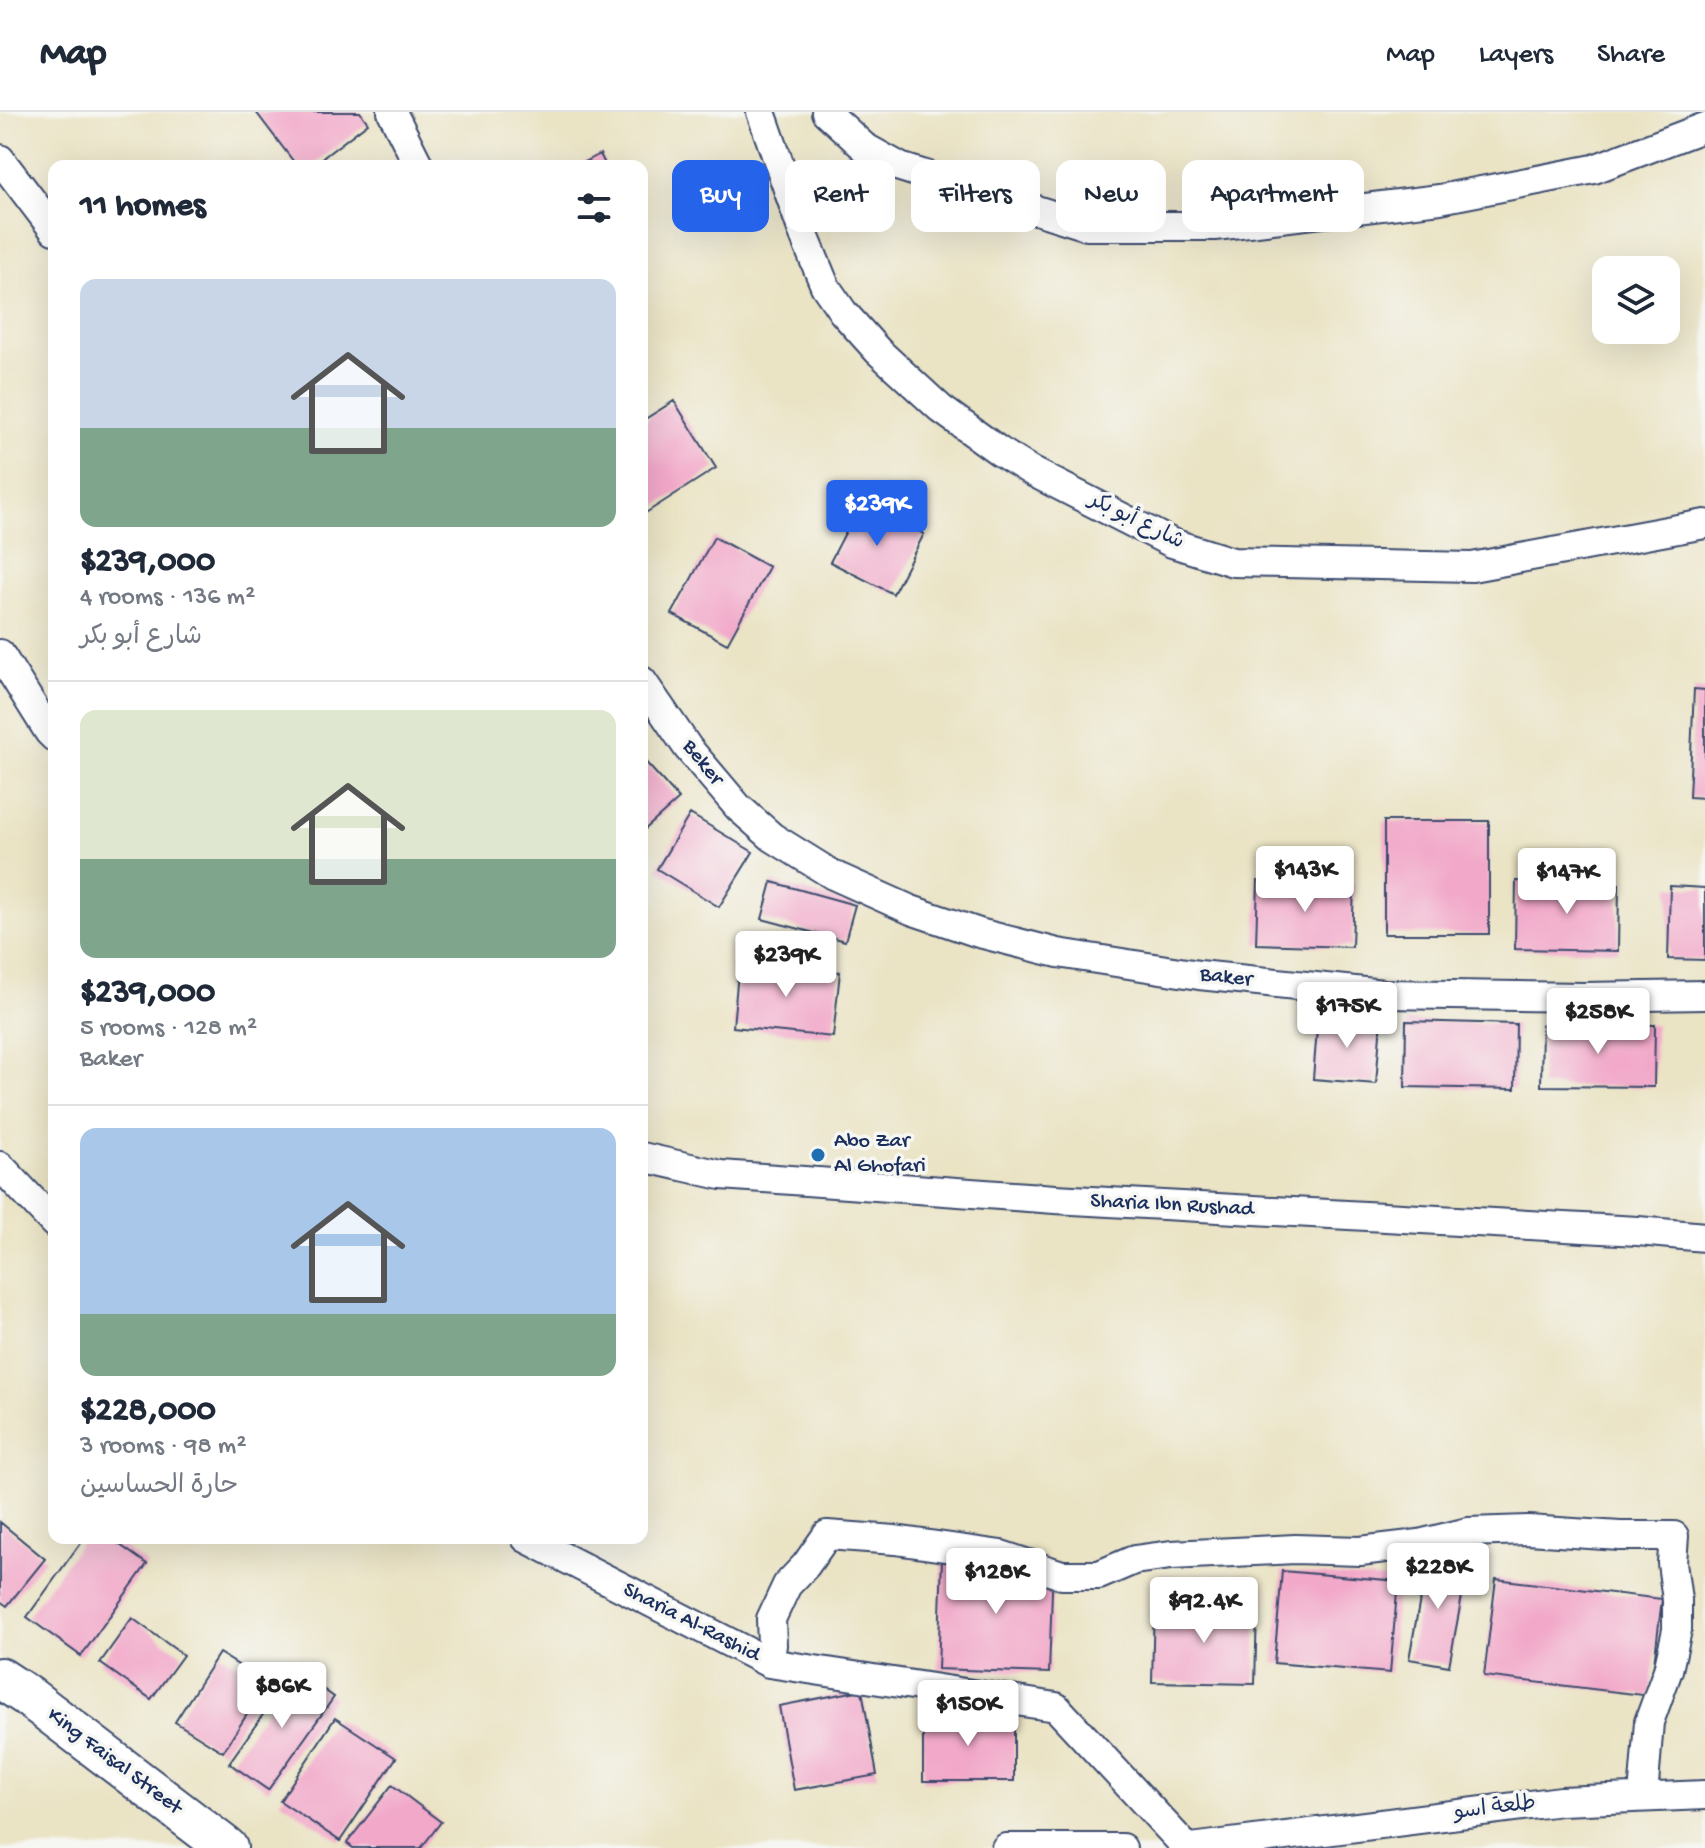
<!DOCTYPE html>
<meta charset="utf-8">
<style>
body{margin:0;font-family:"Gochi Hand","Playpen Sans Arabic",sans-serif;background:#f6f6f7;color:#1f2937;height:100vh;display:flex;flex-direction:column;font-size:30px;white-space:nowrap}
*{box-sizing:border-box;margin:0}
p{font-size:26px;color:#747a83}
.icon{flex:none;width:44px;height:44px;fill:none;stroke:currentColor;stroke-width:2;stroke-linecap:round;stroke-linejoin:round}
.map{position:relative;flex:1;overflow:hidden}
.drawer{position:absolute;left:48px;top:48px;width:600px;height:1384px;display:flex;flex-direction:column;background:#fff;border-radius:16px;box-shadow:0 8px 32px #0002}
.drawer>*{flex:none}
.hud{position:absolute;left:672px;top:48px;width:760px;height:72px;display:flex;gap:16px}
.fabs{position:absolute;left:1592px;top:144px;display:grid;gap:16px}
.fabs a{display:grid;place-items:center;width:88px;height:88px;border-radius:16px;background:#fff;box-shadow:0 8px 32px #0002;font-size:40px}
.price{position:absolute;translate:-50% -68px;padding:0 18px;border-radius:8px;background:#fff;color:#222;font-size:26px;line-height:52px;filter:drop-shadow(0 2px 4px #0008)}
.price::after{content:'';position:absolute;left:50%;top:48px;width:24px;height:18px;margin-left:-12px;background:inherit;clip-path:polygon(0 0,100% 0,50% 100%)}
.price.current{background:#2563eb;color:#fff}
ul{padding:0;list-style:none}
li{display:grid;align-content:center;gap:16px;height:424px;padding:0 32px}
li+li{border-top:2px solid #e0e1e3}
li span{display:grid;place-items:center;height:248px;border-radius:16px;color:#555}
li>.icon{margin-inline-start:auto}
span .icon{width:144px;height:144px;fill:#fffc;stroke-width:1}
li b{font-size:34px}
h2{display:flex;justify-content:space-between;align-items:center;height:96px;padding:0 32px;font-size:34px}
.pill{padding:0 28px;border-radius:16px;background:#fff;box-shadow:0 8px 32px #0002;font-size:28px;line-height:72px}
.pill.current{background:#2563eb;color:#fff}
header{display:flex;align-items:center;gap:48px;box-sizing:border-box;height:112px;padding:0 40px;background:#fff;border-bottom:2px solid #e0e1e3}
header strong{font-size:38px}
nav{display:flex;gap:44px;margin-inline-start:auto;font-size:28px}
.map>svg:first-child{display:block}
</style>
<header>
<strong>Map</strong>
<nav><a>Map</a><a>Layers</a><a>Share</a></nav>
</header>
<div class="map">
<svg width="1705" height="1736" viewBox="0 0 1705 1736">
<rect width="100%" height="100%" fill="#f6f6f2"/>
<filter id="ink" filterUnits="userSpaceOnUse"><feTurbulence type="fractalNoise" baseFrequency=".0125" numOctaves="2"/><feDisplacementMap in="SourceGraphic" scale="16" xChannelSelector="R" yChannelSelector="G"/><feConvolveMatrix kernelMatrix="1 2 1 2 8 2 1 2 1" color-interpolation-filters="sRGB"/></filter>
<filter id="wash" filterUnits="userSpaceOnUse"><feTurbulence type="fractalNoise" baseFrequency=".006" numOctaves="4" result="noise"/><feDisplacementMap in="SourceGraphic" scale="32" xChannelSelector="R" yChannelSelector="G"/><feGaussianBlur stdDeviation="1.8" result="paint"/><feColorMatrix in="noise" values="0 0 0 0 0 0 0 0 0 0 0 0 0 0 0 0 0 1.4 0 .05"/><feComposite in="paint" operator="in"/></filter>
<g filter="url(#wash)">
<rect width="100%" height="100%" fill="#eae3c4"/>
<g id="blocks">
<path fill="#f2a8c9" d="M256,0H360L368,11L312,54H297Z
M600,42L606,54H576Z
M674,289L716,356L644,402L642,399V309Z
M861,390L924,422L893,482L830,450Z
M714,425L769,455L727,532L672,502Z
M1694,577L1705,578V686L1689,685Z
M642,646L679,687L642,720Z
M690,702L753,740L719,795L657,757Z
M1384,709H1489V822H1384Z
M1258,769L1354,772L1352,835L1256,832Z
M1516,769L1619,772L1618,839L1515,837Z
M772,770L855,793L845,829L762,807Z
M1670,774L1705,776V848L1668,847Z
M739,849L840,860L833,925L733,915Z
M1318,904L1381,909L1376,972L1313,967Z
M1406,909L1516,912L1515,977L1405,975Z
M1542,912L1655,913L1654,975L1541,974Z
M0,1410L45,1447L7,1494L0,1489Z
M84,1426H110L147,1452L81,1544L27,1505Z
M1428,1444L1468,1452L1449,1554L1409,1547Z
M942,1448L1053,1452L1049,1561L938,1557Z
M1282,1459L1398,1469L1390,1561L1274,1551Z
M1496,1467L1662,1487L1650,1584L1484,1564Z
M1154,1494L1257,1497L1255,1572L1152,1570Z
M132,1506L183,1543L151,1587L100,1551Z
M219,1541L267,1571L223,1640L175,1610Z
M295,1557L334,1585L268,1678L229,1651Z
M862,1578L877,1663L794,1678L779,1594Z
M923,1602H1014V1669H923Z
M335,1606L396,1646L340,1729L280,1689Z
M392,1673L441,1710L421,1736H353L347,1731Z"/>
</g>
</g>
<g filter="url(#ink)">
<use href="#blocks" fill-opacity="0" stroke="#3a4a6d" stroke-width="2"/>
<g fill="none" stroke-linecap="round" stroke-linejoin="round">
<g stroke="#3a4a6d" stroke-width="32">
<path id="minor" d="M392,0L419,54
M761,0L804,123L825,174L843,200L878,239L941,297L999,339L1033,360L1172,431L1233,450L1472,455L1705,412
M826,0L864,35L900,55L1087,114H1215L1440,87L1594,57L1705,15
M0,47L54,118
M0,542L49,620L54,625
M642,569L688,636L738,695L772,725L833,763L911,798L979,821L1058,841L1199,863L1384,882L1584,885L1705,883
M642,1045L721,1063L1055,1087L1638,1119L1705,1125
M0,1054L54,1111
M526,1426L769,1551L1056,1595L1187,1736
M769,1551L772,1533L771,1507L787,1473L806,1453L827,1423L895,1428L1001,1443L1062,1463H1099L1134,1448L1171,1443L1295,1437L1360,1439L1419,1432L1468,1420L1528,1418L1620,1424H1674L1672,1451L1677,1488V1518L1668,1558L1649,1610L1643,1685
M1006,1736H1122
M1191,1736L1561,1689L1705,1683"/>
</g>
<g stroke="#3a4a6d" stroke-width="44">
<path id="secondary" d="M0,1566L29,1585L227,1736"/>
</g>
<use href="#minor" stroke="#fff" stroke-width="28"/>
<use href="#secondary" stroke="#fff" stroke-width="40"/>
</g>
</g>
<circle fill="#1f6fb2" stroke="#f6f6f2" stroke-width="3" cx="818" cy="1043" r="8"/>
<g text-anchor="middle" dominant-baseline="central" stroke-width="7" stroke-linejoin="round" paint-order="stroke">
<g font-size="22" fill="#1b2f5e" stroke="#f6f6f2">
<text transform="translate(1136 410) rotate(26)">شارع أبو بكر</text>
<text transform="translate(702 651) rotate(51)">Beker</text>
<text transform="translate(1226 866) rotate(6)">Baker</text>
<text transform="translate(1172 1094) rotate(3)">Sharia Ibn Rushad</text>
<text transform="translate(691 1511) rotate(27)">Sharia Al-Rashid</text>
<text transform="translate(114 1650) rotate(37)">King Faisal Street</text>
<text transform="translate(1495 1697) rotate(-7)">طلعة اسو</text>
</g>
<g font-size="22" fill="#1b2f5e" stroke="#f6f6f2" text-anchor="start">
<text x="834" y="1030">Abo Zar<tspan x="834" dy="25">Al Ghofari</tspan></text>
</g>
</g>
</svg>
<div class="fabs">
<a><svg class="icon" aria-label="layers" viewBox="0 0 24 24"><path d="M12 4l9 5-9 5-9-5zM3 14l9 5 9-5"/></svg></a>
</div>
<b class="price current" style="left:877px;top:436px">$239K</b>
<b class="price" style="left:1305px;top:802px">$143K</b>
<b class="price" style="left:1567px;top:804px">$147K</b>
<b class="price" style="left:786px;top:887px">$239K</b>
<b class="price" style="left:1347px;top:938px">$175K</b>
<b class="price" style="left:1598px;top:944px">$258K</b>
<b class="price" style="left:1438px;top:1499px">$228K</b>
<b class="price" style="left:996px;top:1504px">$128K</b>
<b class="price" style="left:1204px;top:1533px">$92.4K</b>
<b class="price" style="left:282px;top:1618px">$86K</b>
<b class="price" style="left:968px;top:1636px">$150K</b>
<div class="hud">
<a class="pill current">Buy</a>
<a class="pill">Rent</a>
<a class="pill">Filters</a>
<a class="pill">New</a>
<a class="pill">Apartment</a>
</div>
<section class="drawer">
<h2>11 homes<svg class="icon" aria-label="filters" viewBox="0 0 24 24"><path d="M4 7h16M4 17h16"/><circle cx="9" cy="7" r="2"/><circle cx="15" cy="17" r="2"/></svg></h2>
<ul>
<li><span style="background:linear-gradient(#c9d6e8 60%,#7fa58c 0)"><svg class="icon" aria-label="home" viewBox="0 0 24 24"><path d="M3 11l9-7 9 7M6 9v11h12V9"/></svg></span><div><b>$239,000</b><p>4 rooms · 136 m²</p><p>شارع أبو بكر</p></div></li>
<li><span style="background:linear-gradient(#dfe7d0 60%,#7fa58c 0)"><svg class="icon" aria-label="home" viewBox="0 0 24 24"><path d="M3 11l9-7 9 7M6 9v11h12V9"/></svg></span><div><b>$239,000</b><p>5 rooms · 128 m²</p><p>Baker</p></div></li>
<li><span style="background:linear-gradient(#a9c7e8 75%,#7fa58c 0)"><svg class="icon" aria-label="home" viewBox="0 0 24 24"><path d="M3 11l9-7 9 7M6 9v11h12V9"/></svg></span><div><b>$228,000</b><p>3 rooms · 98 m²</p><p>حارة الحساسين</p></div></li>
</ul>
</section>
</div>
